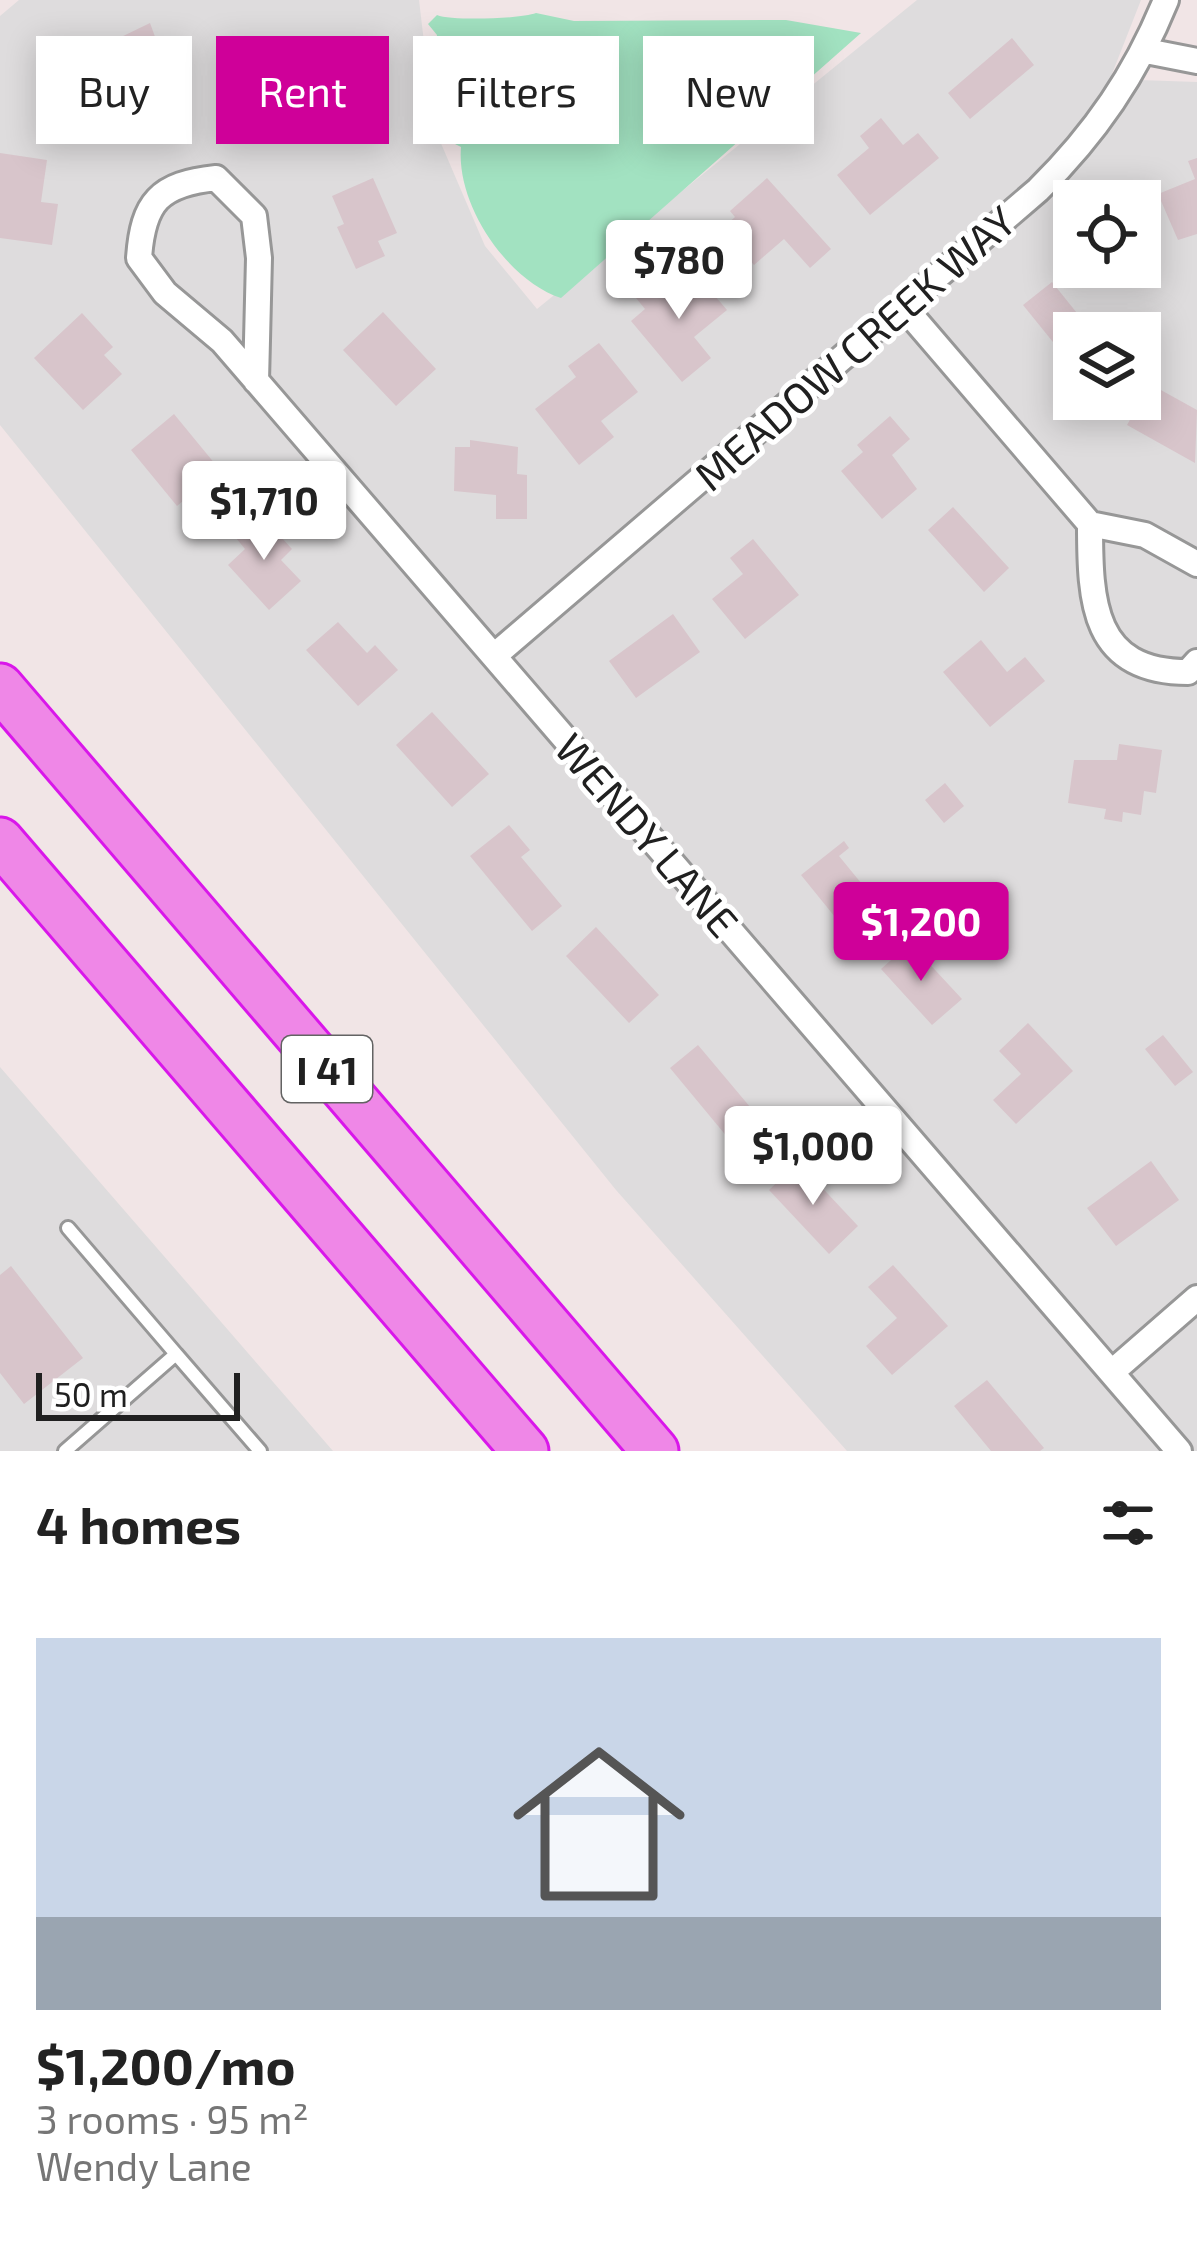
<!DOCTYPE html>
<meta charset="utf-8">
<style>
body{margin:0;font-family:"Exo 2",sans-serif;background:#f2f2f2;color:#222;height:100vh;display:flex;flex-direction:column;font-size:45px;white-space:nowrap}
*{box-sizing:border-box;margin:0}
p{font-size:39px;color:#767676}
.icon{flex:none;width:66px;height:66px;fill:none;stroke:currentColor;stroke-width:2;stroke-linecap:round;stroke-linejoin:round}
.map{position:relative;height:1451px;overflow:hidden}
.side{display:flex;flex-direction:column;background:#fff;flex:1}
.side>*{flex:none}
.guide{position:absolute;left:36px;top:36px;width:1125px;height:108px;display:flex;gap:24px}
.tools{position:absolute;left:1053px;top:180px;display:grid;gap:24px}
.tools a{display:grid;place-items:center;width:108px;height:108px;border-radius:0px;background:#fff;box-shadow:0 6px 30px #0003;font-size:60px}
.scale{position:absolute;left:36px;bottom:30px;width:204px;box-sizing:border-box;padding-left:12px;border:6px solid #202020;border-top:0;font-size:33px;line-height:42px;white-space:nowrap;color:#202020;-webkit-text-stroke:9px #fff;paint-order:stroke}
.price{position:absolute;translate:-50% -102px;padding:0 27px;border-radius:12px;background:#fff;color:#222;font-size:39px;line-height:78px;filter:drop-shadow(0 3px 6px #0008)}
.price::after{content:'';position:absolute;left:50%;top:72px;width:36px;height:27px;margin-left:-18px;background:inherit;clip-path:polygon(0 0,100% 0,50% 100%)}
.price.selected{background:#cf0099;color:#fff}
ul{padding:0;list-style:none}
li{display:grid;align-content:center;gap:24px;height:636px;padding:0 36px}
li+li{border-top:3px solid #e0e0e0}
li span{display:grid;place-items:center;height:372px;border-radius:0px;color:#555}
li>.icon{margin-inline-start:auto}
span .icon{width:216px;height:216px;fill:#fffc;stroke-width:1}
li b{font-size:51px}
h2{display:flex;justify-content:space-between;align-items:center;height:144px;padding:0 36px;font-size:51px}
.pill{padding:0 42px;border-radius:0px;background:#fff;box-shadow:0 6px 30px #0003;font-size:42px;line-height:108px}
.pill.selected{background:#cf0099;color:#fff}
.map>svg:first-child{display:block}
</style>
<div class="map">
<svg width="1197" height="1451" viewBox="0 0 1197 1451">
<rect width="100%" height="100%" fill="#f1e5e6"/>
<path fill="#dedcdd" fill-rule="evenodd" d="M19,0H419L434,127L485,246L537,309L917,0H1141L1110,79L1197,82V1451H847L616,1190L0,425V16ZM1074,201H1140V267H1074ZM1074,333H1140V399H1074Z
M0,1067L333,1451H0Z"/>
<path fill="#a2e2c1" d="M536,13L574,21L786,20L861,33L561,298C507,280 456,205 461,147L455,144L433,83L437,75L431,72L437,35L428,24L437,15C451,21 520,19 536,13Z"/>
<path fill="#d8c5cb" d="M150,23L169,75L133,88L140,108L99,122L90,97L99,93L84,55Z
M1012,38L1034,65L970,119L948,93Z
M264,63L315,91L310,101L331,112L315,141L243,102Z
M881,118L903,145L918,133L939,158L870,215L837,175L869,148L860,136Z
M0,153L47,160L41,202L58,204L52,245L0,238Z
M1197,158V234L1178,240L1158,194L1195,179L1188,161Z
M373,178L397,233L378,241L385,256L356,269L337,227L344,224L332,196Z
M767,178L831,249L810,268L784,239L754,265L722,229L735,217L730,211Z
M692,269L727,310L694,337L711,358L682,382L631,321L645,309L636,298L650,286L658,297Z
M1052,282L1093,333H1074V368L1023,305Z
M383,312L436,369L396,406L343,350Z
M82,313L113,347L104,355L122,374L83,410L34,358Z
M599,343L638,392L601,421L614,437L579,465L535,409L576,377L568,366Z
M1150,384L1197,410L1195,463L1127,425Z
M174,414L220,470L177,506L131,450Z
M890,416L910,439L892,455L917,489L882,519L841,471L863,452L857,445Z
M470,440L518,447L517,474L527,475V519H496V495L454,491L455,447H470Z
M953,507L1009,568L984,592L928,530Z
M261,515L292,549L281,560L301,581L269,610L228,565L245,549L236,538Z
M753,539L799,595L745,639L712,599L743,574L730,558Z
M673,614L700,652L636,698L609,661Z
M338,622L367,653L375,645L398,670L358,706L306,650Z
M981,640L1007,672L1025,657L1045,681L990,727L943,672Z
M432,712L489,774L452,807L396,745Z
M1119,744L1162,750L1156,793L1144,791L1141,815L1123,812L1122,822L1104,819L1106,809L1068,803L1074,760H1117Z
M945,783L964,806L944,823L925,800Z
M509,825L530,850L521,857L562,906L532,931L470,856Z
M844,841L849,848L839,856L884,911L852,938L801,875Z
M596,927L659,995L629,1023L566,956Z
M910,943L962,999L932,1025L881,969Z
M1028,1023L1073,1071L1016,1124L993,1100L1021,1074L999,1051Z
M1163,1035L1193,1072L1175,1086L1145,1049Z
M698,1045L761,1120L733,1144L670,1068Z
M1151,1161L1179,1200L1116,1246L1087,1208Z
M798,1162L858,1226L829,1254L769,1190Z
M893,1265L948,1326L892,1375L866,1346L897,1318L868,1287Z
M11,1266L83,1358L24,1404L0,1373V1275Z
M987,1380L1044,1448L1040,1451H991L954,1406Z"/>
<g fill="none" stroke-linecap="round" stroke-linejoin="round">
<g stroke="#979797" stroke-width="18">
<path id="lane" d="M68,1228L176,1354
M65,1451L176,1354L260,1451"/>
</g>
<g stroke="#979797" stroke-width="30">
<path id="street" d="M1146,51L1197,61
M903,306L1090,524L1145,535L1197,564
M256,381L259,258L254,216L216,178C159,184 143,202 139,258L165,293L222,341L1179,1451
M1090,524C1090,602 1092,672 1188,672L1197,662
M494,656L1038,190C1095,134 1136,74 1166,0
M1112,1372L1197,1298"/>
</g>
<g stroke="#d917ea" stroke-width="51">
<path id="highway" d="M0,687L655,1451
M0,841L525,1451"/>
</g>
<use href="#lane" stroke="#fff" stroke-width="12"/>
<use href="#street" stroke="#fff" stroke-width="24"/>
<use href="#highway" stroke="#ef87e7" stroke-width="45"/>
</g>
<g text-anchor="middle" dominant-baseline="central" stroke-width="10" stroke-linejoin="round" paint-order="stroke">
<rect fill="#fff" stroke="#636363" stroke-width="3" x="282" y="1036" width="90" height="66" rx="9"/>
<g font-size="39" font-weight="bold" fill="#202020">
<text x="327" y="1069">I 41</text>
</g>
<g font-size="42" fill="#202020" stroke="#fff">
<text transform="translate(854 347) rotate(-41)">MEADOW CREEK WAY</text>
<text transform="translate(648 834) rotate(49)">WENDY LANE</text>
</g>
</g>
</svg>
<div class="tools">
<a><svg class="icon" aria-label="locate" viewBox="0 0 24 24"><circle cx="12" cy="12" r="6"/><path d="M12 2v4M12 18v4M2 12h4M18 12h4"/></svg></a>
<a><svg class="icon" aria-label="layers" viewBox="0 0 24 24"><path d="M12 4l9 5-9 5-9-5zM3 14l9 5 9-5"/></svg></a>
</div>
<div class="scale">50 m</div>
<b class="price" style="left:679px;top:322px">$780</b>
<b class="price" style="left:264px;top:563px">$1,710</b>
<b class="price selected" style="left:921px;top:984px">$1,200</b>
<b class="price" style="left:813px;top:1208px">$1,000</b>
<div class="guide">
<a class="pill">Buy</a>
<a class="pill selected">Rent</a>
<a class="pill">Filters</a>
<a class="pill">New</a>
</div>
</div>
<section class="side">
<h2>4 homes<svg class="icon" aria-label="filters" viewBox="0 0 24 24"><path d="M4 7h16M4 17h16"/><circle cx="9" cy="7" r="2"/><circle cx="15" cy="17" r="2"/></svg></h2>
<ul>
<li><span style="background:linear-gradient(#c9d6e8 75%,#9aa5b1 0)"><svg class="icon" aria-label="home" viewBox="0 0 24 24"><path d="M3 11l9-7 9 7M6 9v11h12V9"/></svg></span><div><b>$1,200/mo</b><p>3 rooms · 95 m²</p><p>Wendy Lane</p></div></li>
</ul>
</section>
